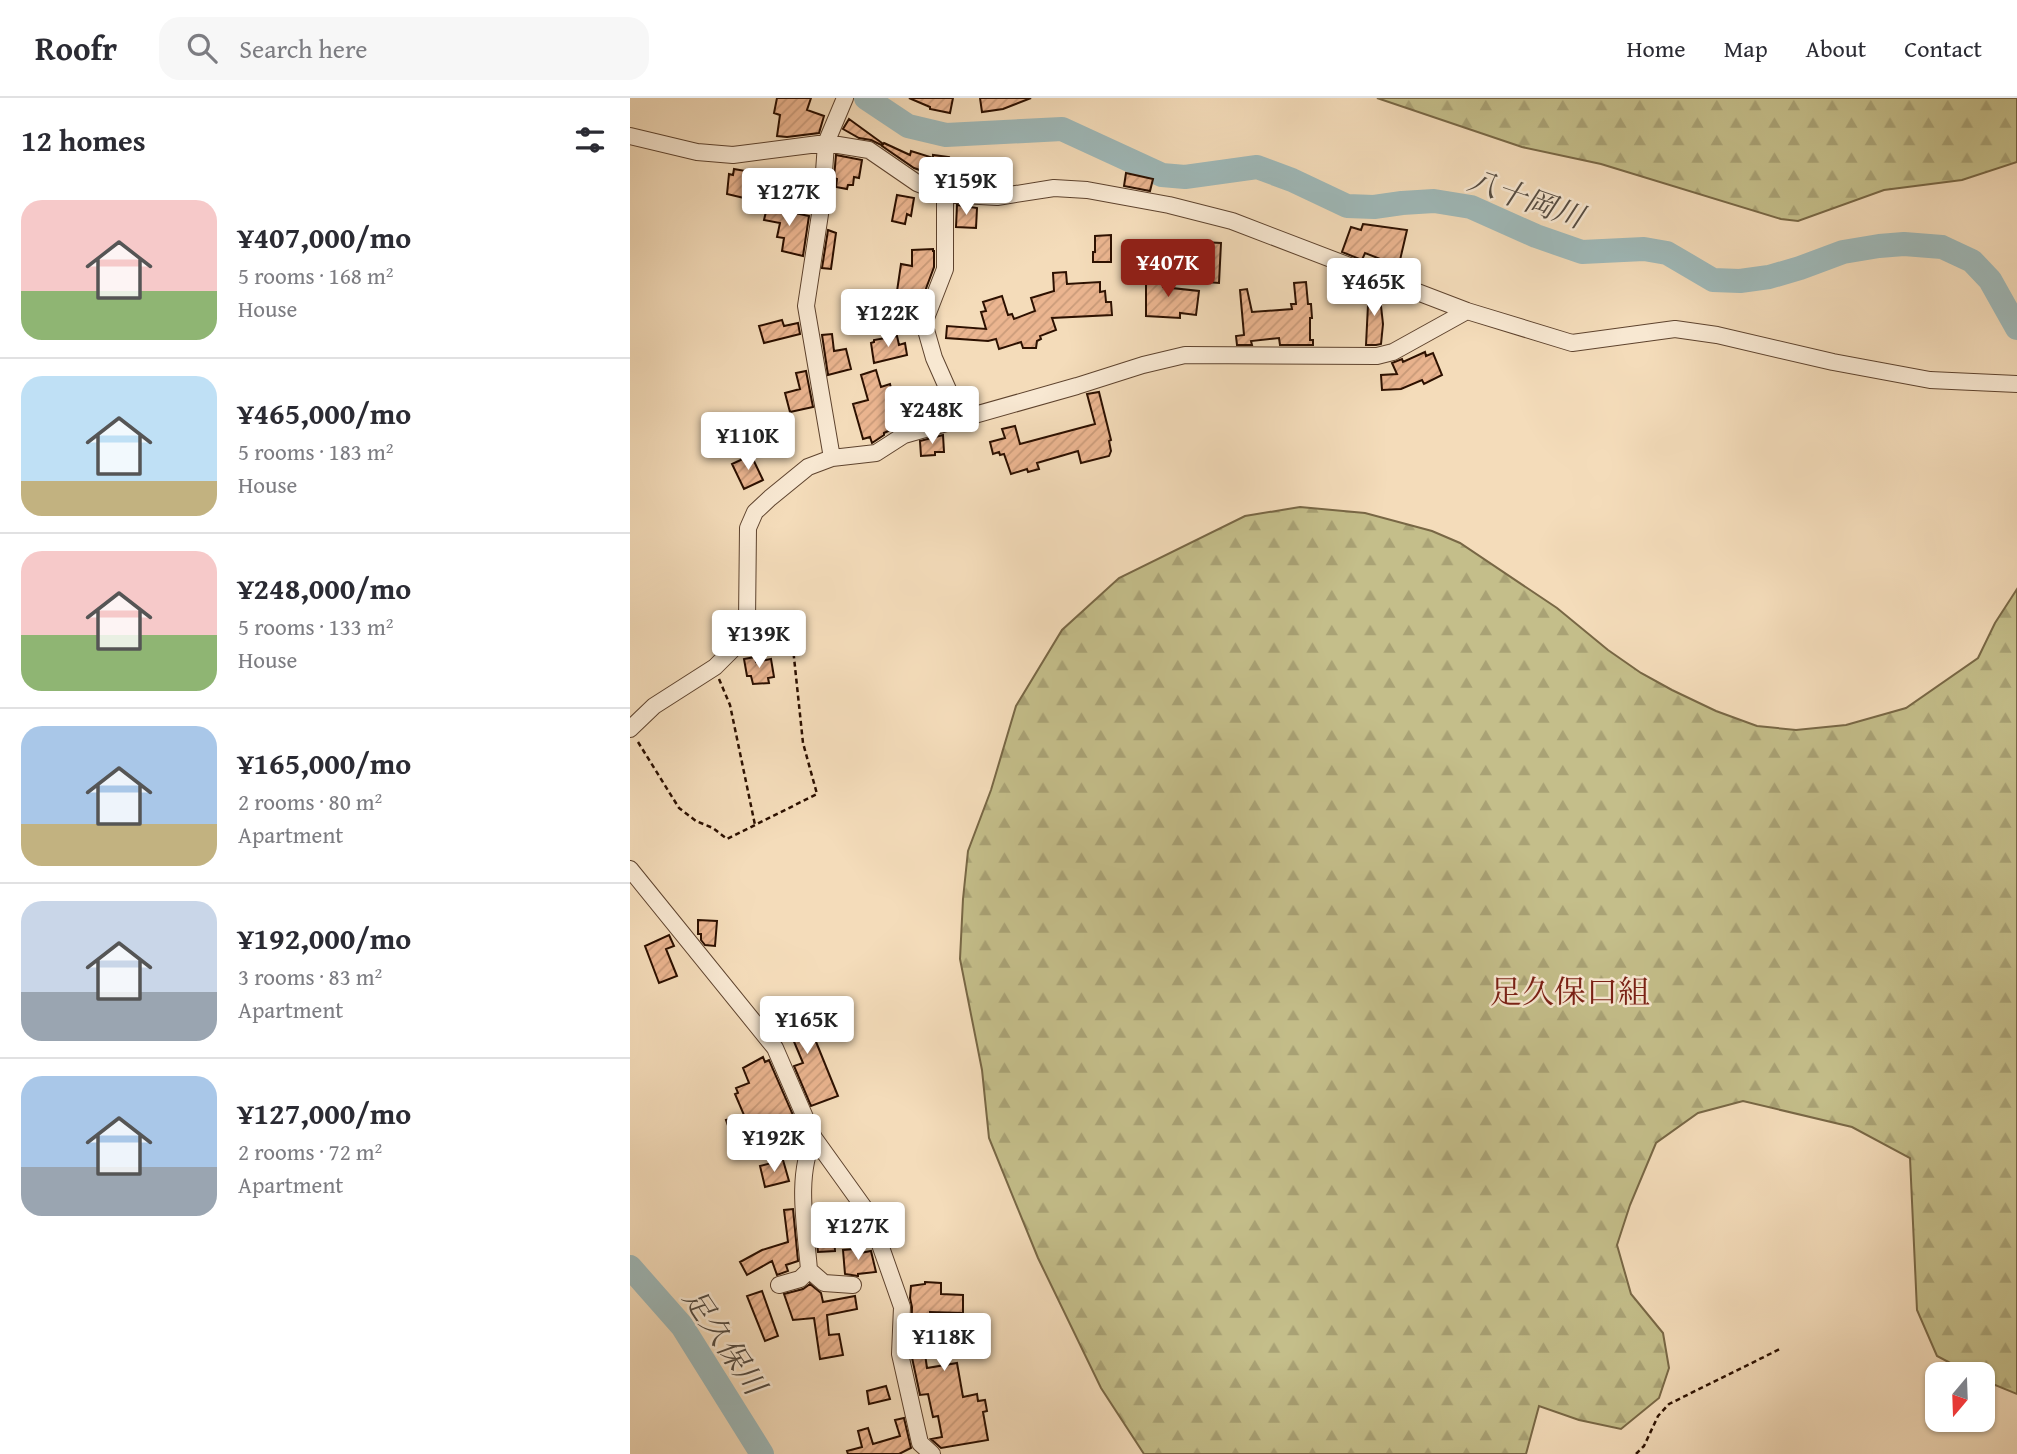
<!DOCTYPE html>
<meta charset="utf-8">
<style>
body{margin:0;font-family:"Gentium Book Plus","Noto Serif JP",serif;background:#f7f7f7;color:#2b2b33;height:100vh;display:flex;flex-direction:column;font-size:26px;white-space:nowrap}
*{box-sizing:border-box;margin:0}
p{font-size:23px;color:#7c7c81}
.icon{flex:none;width:38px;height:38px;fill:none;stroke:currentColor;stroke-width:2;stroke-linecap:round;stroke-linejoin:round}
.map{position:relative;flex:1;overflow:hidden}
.panel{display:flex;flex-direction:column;background:#fff;width:630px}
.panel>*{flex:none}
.needle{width:46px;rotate:199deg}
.tools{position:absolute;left:1295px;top:1264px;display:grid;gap:14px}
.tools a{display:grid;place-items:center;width:70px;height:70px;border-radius:14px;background:#fff;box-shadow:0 2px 5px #0004;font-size:35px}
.price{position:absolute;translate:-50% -60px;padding:0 16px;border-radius:7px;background:#fff;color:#222;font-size:23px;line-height:46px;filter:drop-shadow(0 2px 4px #0008)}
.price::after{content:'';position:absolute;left:50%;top:42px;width:21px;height:16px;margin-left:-10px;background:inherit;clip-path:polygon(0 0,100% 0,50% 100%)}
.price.selected{background:#8f2418;color:#fff}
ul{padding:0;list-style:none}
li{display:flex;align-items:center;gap:21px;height:175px;padding:0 21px}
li+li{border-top:2px solid #e1e1e2}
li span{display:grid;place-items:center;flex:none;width:196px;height:140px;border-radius:21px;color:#555}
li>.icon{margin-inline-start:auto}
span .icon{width:84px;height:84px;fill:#fffc;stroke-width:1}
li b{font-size:30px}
h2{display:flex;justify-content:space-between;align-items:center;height:84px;padding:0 21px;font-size:30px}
header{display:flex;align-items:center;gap:42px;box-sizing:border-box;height:98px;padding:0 35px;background:#fff;border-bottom:2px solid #e1e1e2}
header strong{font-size:33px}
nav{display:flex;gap:38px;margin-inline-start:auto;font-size:24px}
.search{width:490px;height:63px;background:#f7f7f7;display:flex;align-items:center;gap:18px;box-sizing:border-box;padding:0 24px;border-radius:21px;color:#7c7c81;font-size:26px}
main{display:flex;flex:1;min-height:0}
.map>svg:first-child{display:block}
</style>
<header>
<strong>Roofr</strong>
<div class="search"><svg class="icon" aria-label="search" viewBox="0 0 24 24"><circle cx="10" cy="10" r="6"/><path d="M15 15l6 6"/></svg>Search here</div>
<nav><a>Home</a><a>Map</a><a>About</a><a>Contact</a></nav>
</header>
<main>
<section class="panel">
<h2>12 homes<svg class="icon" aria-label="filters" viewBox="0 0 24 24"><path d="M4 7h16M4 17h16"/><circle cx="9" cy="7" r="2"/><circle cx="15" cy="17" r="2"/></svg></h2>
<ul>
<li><span style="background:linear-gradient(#f6c9c9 65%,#8fb573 0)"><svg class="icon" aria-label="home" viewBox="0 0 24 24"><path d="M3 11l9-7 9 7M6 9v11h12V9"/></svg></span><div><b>¥407,000/mo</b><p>5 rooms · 168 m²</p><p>House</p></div></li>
<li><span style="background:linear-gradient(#bfe0f5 75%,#c2b280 0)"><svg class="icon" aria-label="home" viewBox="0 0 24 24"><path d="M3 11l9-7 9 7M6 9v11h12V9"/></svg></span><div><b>¥465,000/mo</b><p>5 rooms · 183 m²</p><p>House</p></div></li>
<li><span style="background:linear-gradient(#f6c9c9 60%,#8fb573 0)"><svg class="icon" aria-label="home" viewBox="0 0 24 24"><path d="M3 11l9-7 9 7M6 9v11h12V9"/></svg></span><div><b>¥248,000/mo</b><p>5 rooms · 133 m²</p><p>House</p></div></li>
<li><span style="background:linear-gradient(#a9c7e8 70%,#c2b280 0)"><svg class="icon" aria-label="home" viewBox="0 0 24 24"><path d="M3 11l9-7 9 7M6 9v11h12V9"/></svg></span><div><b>¥165,000/mo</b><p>2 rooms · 80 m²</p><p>Apartment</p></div></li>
<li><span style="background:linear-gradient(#c9d6e8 65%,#9aa5b1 0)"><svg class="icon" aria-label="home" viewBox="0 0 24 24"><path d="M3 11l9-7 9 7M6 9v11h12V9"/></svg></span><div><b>¥192,000/mo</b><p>3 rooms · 83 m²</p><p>Apartment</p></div></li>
<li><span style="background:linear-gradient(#a9c7e8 65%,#9aa5b1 0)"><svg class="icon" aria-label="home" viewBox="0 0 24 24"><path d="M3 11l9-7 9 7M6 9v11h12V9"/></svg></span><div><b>¥127,000/mo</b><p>2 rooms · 72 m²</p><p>Apartment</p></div></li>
</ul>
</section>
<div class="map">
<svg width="1387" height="1356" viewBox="0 0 1387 1356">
<defs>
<pattern id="forest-firs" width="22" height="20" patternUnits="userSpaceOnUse" patternTransform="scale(1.75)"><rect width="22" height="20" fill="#c4be8a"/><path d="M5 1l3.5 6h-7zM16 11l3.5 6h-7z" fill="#a9a275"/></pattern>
<pattern id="building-hatch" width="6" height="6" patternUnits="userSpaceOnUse" patternTransform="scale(1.75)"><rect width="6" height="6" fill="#ebb590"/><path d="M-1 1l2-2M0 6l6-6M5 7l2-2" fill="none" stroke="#ca9b7a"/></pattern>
</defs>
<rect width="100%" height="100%" fill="#f4dcba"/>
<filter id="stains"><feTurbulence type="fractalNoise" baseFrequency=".00286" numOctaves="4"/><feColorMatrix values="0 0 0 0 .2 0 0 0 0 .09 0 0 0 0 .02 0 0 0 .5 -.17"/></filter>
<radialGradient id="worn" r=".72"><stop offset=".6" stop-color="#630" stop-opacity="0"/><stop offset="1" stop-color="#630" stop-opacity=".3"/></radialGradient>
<path fill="url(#forest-firs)" stroke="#786745" stroke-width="2" d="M747,0H1387V64L1332,82L1254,92L1168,123L1151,121L971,66L892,49Z
M670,409L735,415L802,433L830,445L927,510L978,552L1011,575L1042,592L1086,613L1127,628L1166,632L1216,627L1276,610L1348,560L1365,525L1387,491V1296L1353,1282V1276H1341L1307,1258L1287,1212L1280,1060L1222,1029L1113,1003L1068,1015L1026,1045L1000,1107L987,1147L1001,1196L1033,1235L1039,1270L1029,1300L991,1331L949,1322L909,1308L896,1356H514L471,1290L408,1160L359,1040L352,972L330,861L333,801L338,753L361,692L386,608L432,532L489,480L615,418Z"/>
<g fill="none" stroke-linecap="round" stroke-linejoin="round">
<path stroke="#9fb9b9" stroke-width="24" d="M236,0L278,28L316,37L432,31L532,77L555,79L627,69L662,82L717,108L744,109L772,105L804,103L841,109L906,138L952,154L1014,151L1037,155L1083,182L1110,183L1139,179L1170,170L1213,154L1249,148L1274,146L1312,149L1342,163L1360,182L1387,230
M0,1169L52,1228L132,1356"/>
</g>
<path fill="url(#building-hatch)" stroke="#2c1000" stroke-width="2" d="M147,0H181L177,12L194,18L189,35L157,39L147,38L150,17L144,15Z
M279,0H323L320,15L300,11V9Z
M350,0H401L373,11L352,14Z
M219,21L252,45L251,47L241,42L229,40L213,31Z
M254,45L280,57L281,53L303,60V57L319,59L318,67L339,72L337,87L317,85L301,79V76L284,70L252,48Z
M206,57L232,62L229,80L224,79L223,87H218L217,91L206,89L207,81L204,80Z
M104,71L127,75L124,94L115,93L114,100L97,96L99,76L103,77Z
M496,75L523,81L520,93L494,88Z
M267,97L284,100L281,118L277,116L275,126L262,123Z
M143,102L153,104L151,112L179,118L173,158L152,153L154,140L147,139L150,125L134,122L138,105L143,106Z
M327,107L347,110L346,130L326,129Z
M733,126L777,132L767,175L751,169L753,162L735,155L732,162L712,154L721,129L731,132Z
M198,132L206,135L201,171L192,170Z
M481,137V164H463V154H465V138Z
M572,144L591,145L589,185L563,183L564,168H571Z
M303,151V153H304V169L291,204L266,200L271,166L282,168V152Z
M436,174L437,186L470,184V194L475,193L476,204H481L482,217L422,220L426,232L410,238L411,241L407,243L406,250H393L391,244L369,251L366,241L358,243L316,240L317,228L356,231L351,214L356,213L353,204L372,198L378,217L382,216L384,221L405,213L401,200L424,193L423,175Z
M519,174L534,175L533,189L569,193L566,217L550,215V220L516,218V178H519Z
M676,184L678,206H681L682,220H680V242H683V247H650L649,240L621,243L622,247H607L606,238L614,237L610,192L617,191L622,214L662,211L661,206H666L664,185Z
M739,187L749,190L753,226L751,246L746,247H736Z
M152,222L154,228L168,225L170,236L134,245L129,228Z
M202,236L204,253L216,251L221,271L198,277L192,237Z
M267,238L269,247L275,245L277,257L244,265L241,245L244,244V242Z
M795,254L796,258L803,255L812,277L794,286L792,282L771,291L752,292L751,277L767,276L762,265L772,261L773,264Z
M246,272L251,289L260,286L267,313L292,304L289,297L301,292L309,316L271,327L254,335V337L242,345L240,339L233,341L223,306L238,302L231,277Z
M176,273L183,309L160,314L155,295L170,291L166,275Z
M469,294L481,342L479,343L481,353L479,358L451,365L448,353L407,365L409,371L398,374L397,371L381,376L374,356L370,357L369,354L363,356L360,344L375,340L372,331L385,328L390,346L465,326L457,296Z
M313,337L314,354H305V357L291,358L290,343Z
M121,357L133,382L114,391L102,366Z
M141,513L142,521L161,518L165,542L154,543L153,538L148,539L147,535L130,536L129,534H126L128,514Z
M125,559L126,564L141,561L144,579L138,580L139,585L123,586L121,578H117L114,561Z
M68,822L87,823L85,848L75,847L71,842V836H68Z
M39,837L44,848L36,851L47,878L29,885L15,848Z
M178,910L183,928L180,929L208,998L181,1008L164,968L173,965L160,934L148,936L142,930L140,921Z
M133,959L135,964L139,962L173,1040L167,1057L162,1058L156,1036L131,1045L133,1052L109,1060L96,1022L114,1017L105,996L108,995L106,990L119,985L113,970Z
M153,1062L159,1083L135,1089L130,1068Z
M163,1111L168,1163L156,1167L158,1173L147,1177L142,1163L117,1177L110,1164L132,1152L158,1144L154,1112Z
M204,1134L205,1153L188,1154L186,1135Z
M224,1151V1153L230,1152V1155L241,1153L246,1174L228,1176V1178L215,1176L213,1152Z
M295,1184L311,1185V1196L333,1197V1215L300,1214V1242H293L297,1270L327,1265L333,1299L347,1296L348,1303L355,1302L357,1313L353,1314L358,1342L311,1350L301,1341L312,1339L308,1318L303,1319L298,1296L290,1297L281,1255L282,1209L280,1200L281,1188L295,1186Z
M180,1186L191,1195L193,1204L225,1198L227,1211L197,1217L199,1237L209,1236L213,1257L190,1261L184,1220L163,1222L154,1196L173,1191Z
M132,1193L148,1238L135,1243L117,1198Z
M256,1288L260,1301L239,1306L237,1293Z
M274,1320L281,1350L269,1356H218L217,1353L232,1349L228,1333L238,1330L243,1346L270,1338L265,1322Z"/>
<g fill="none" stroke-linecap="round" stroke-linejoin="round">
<g stroke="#5e432e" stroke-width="18">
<path id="street" d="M0,38L67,54L103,57L196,45L239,52L287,85L315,96L367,99L424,90L457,92L539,107L602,123L837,213L942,245L1045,231L1087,237L1203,264L1300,282L1387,286
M315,96V171L294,225L304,260L331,321
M202,360L176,208L192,103L196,45L215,0
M0,631L24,608L85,569L103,551L117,522L118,430L125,414L140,400L178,369L202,360L246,355L274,337L447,288L513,267L555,257L747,258L763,254L837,213
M0,771L145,950L184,1040L240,1118L272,1209L270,1256L290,1345L302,1356
M184,1040C165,1077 176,1132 179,1172L194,1185L223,1187
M149,1187L170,1181L179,1172"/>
</g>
<path stroke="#2c1000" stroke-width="2.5" stroke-dasharray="5 3.5" stroke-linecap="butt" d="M89,581L100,607L125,727
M8,644L49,710L66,723L83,730L97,741L187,696L173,645L163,550L125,540
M1006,1356L1014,1348L1028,1318L1039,1306L1152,1250"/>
<use href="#street" stroke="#f8e8d2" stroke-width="16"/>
</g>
<g text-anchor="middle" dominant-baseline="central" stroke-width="5" stroke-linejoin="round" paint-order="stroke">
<g font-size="30" font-style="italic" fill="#544b41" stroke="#f8e8d2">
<text transform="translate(896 100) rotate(19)">八十岡川</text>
<text transform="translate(95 1243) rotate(56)">足久保川</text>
</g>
<g font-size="32" fill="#7a1f14" stroke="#f8e8d2">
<text x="940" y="893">足久保口組</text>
</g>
</g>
<rect width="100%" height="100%" filter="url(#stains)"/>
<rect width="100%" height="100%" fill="url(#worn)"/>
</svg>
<div class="tools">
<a><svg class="needle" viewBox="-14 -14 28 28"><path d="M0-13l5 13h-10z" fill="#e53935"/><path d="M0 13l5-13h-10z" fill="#7c7c81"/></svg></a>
</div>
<b class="price" style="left:336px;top:119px">¥159K</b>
<b class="price" style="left:159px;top:130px">¥127K</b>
<b class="price selected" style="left:538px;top:201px">¥407K</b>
<b class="price" style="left:744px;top:220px">¥465K</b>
<b class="price" style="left:258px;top:251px">¥122K</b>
<b class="price" style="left:302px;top:348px">¥248K</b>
<b class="price" style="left:118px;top:374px">¥110K</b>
<b class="price" style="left:129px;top:572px">¥139K</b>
<b class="price" style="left:177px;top:958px">¥165K</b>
<b class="price" style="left:144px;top:1076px">¥192K</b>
<b class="price" style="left:228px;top:1164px">¥127K</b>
<b class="price" style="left:314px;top:1275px">¥118K</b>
</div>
</main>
